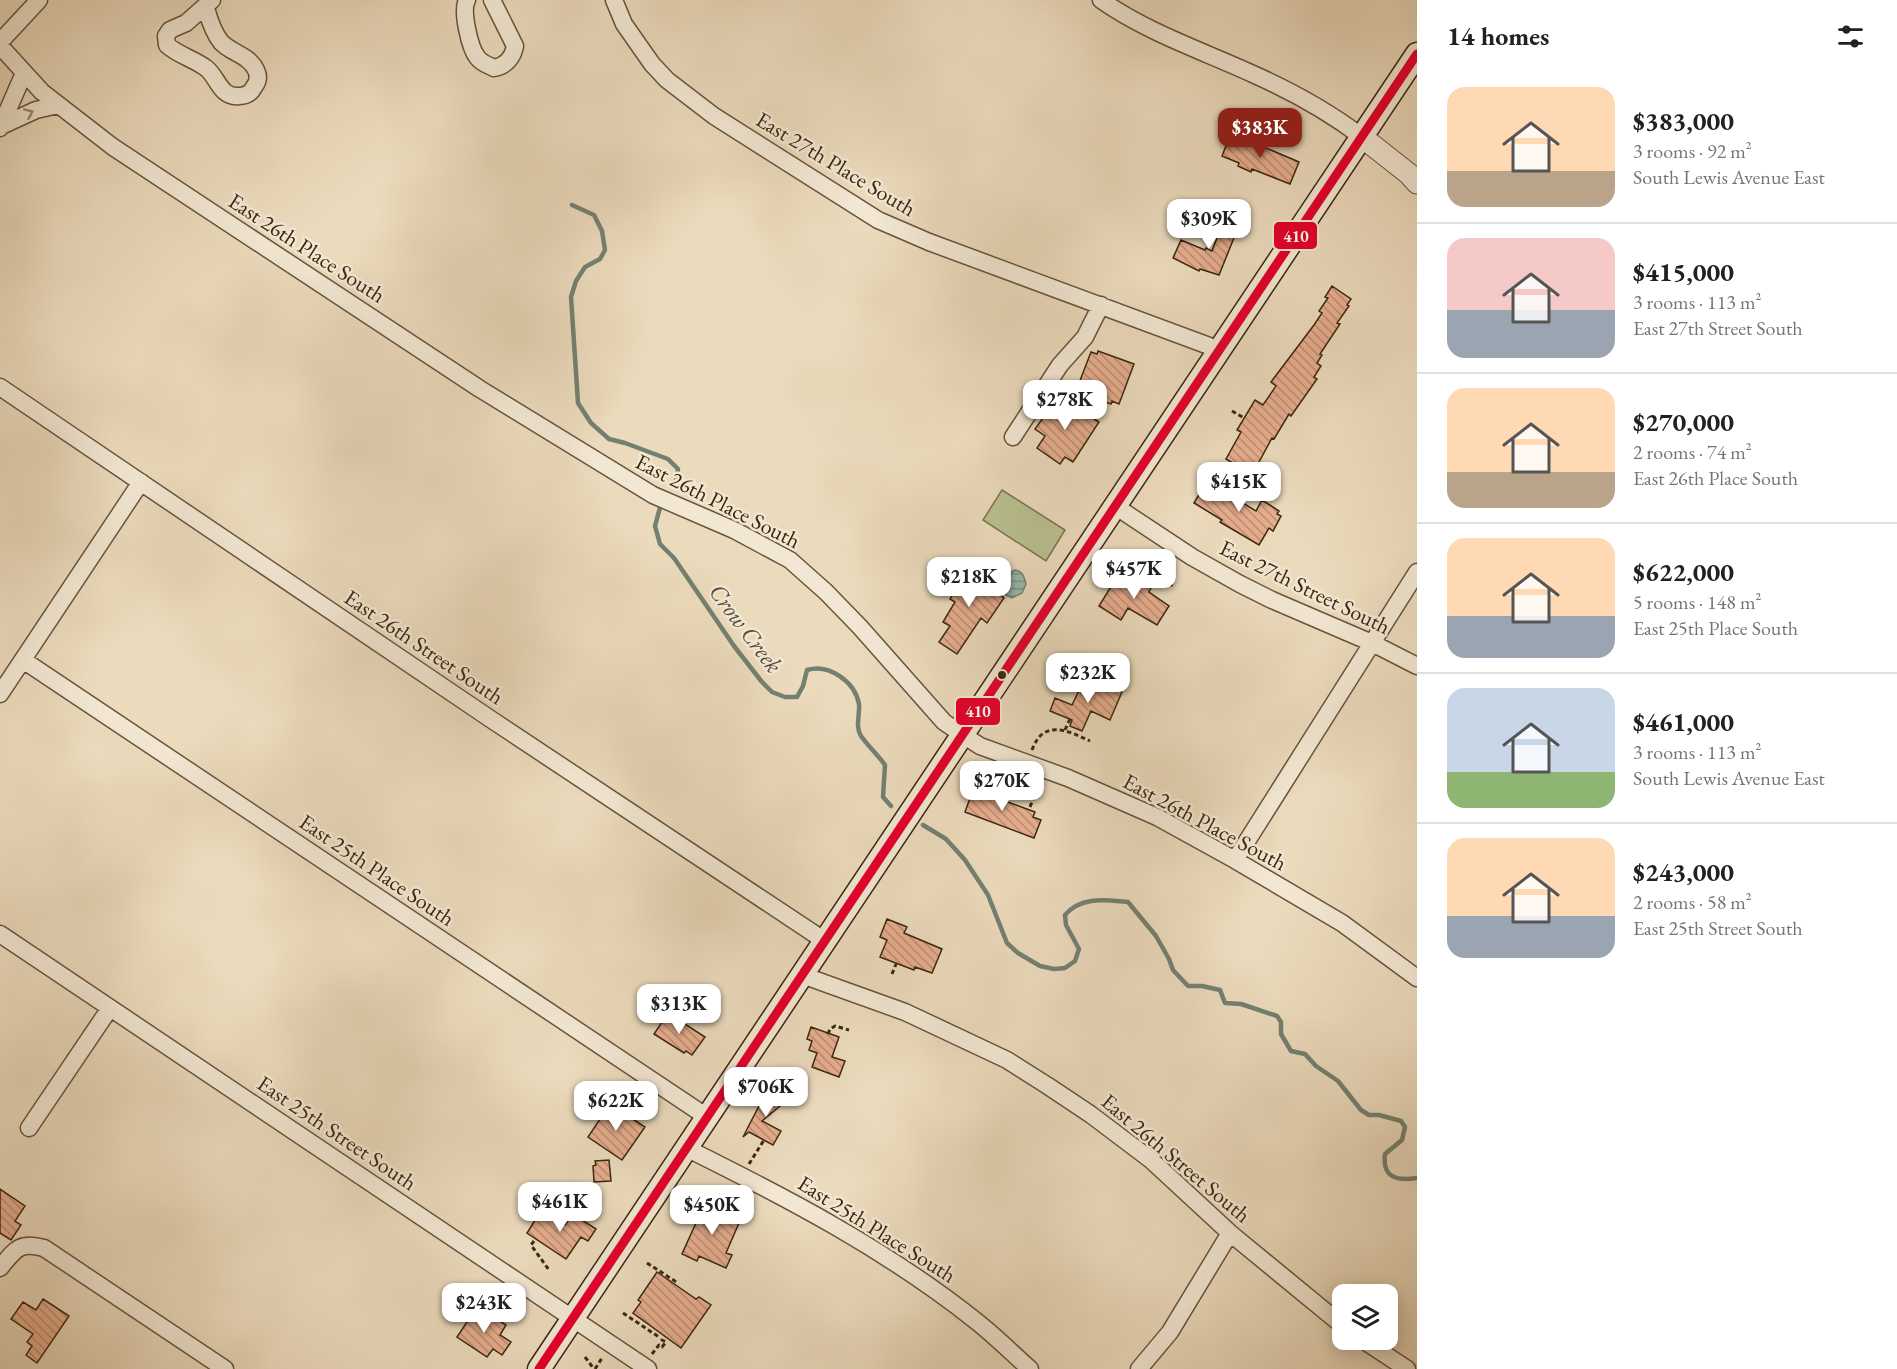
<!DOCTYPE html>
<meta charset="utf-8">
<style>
body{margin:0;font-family:"EB Garamond",serif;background:#f2f2f2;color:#202124;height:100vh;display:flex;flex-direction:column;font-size:22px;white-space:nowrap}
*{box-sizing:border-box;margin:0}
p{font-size:20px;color:#757577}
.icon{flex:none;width:33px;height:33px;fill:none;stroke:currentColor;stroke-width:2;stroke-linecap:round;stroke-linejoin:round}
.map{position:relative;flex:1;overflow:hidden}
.sheet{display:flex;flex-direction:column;background:#fff;width:480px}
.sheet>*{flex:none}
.fabs{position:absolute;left:1332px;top:1284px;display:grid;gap:12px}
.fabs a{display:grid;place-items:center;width:66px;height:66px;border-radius:12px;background:#fff;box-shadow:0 3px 15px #0003;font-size:30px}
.price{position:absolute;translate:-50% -51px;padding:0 14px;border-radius:12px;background:#fff;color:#222;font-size:20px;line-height:39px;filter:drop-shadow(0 2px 3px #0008)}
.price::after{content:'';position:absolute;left:50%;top:36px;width:18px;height:14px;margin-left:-9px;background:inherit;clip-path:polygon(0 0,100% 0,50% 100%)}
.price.current{background:#8f2418;color:#fff}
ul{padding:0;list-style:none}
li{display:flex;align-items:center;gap:18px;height:150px;padding:0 30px}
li+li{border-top:2px solid #e0e0e0}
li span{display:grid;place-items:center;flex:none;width:168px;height:120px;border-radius:18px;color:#555}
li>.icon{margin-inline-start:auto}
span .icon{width:72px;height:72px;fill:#fffc;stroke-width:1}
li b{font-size:26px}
h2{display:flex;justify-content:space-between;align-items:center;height:72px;padding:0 30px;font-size:26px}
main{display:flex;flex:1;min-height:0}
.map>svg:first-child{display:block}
</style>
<main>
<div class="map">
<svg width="1417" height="1369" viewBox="0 0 1417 1369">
<defs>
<pattern id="water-rules" width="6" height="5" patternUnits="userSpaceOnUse" patternTransform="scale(1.5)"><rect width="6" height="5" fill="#98bbb1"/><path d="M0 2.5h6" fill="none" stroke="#7d988f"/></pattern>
<pattern id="building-back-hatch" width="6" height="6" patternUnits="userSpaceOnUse" patternTransform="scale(1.5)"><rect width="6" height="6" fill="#e6ad8d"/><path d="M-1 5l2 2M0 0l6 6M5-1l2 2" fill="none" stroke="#bc8d72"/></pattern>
</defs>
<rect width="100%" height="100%" fill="#ebdabc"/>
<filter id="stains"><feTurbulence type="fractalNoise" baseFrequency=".00333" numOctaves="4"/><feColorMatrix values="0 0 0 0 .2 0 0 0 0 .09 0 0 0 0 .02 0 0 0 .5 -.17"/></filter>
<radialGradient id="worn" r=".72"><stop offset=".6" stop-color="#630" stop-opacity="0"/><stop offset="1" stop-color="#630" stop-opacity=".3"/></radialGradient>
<path fill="#b9bf8f" stroke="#7a7350" stroke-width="1.5" d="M1002,490L1065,530L1046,561L983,520Z"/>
<path fill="url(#water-rules)" stroke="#738071" stroke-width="1.5" d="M1015,570C1023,571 1024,577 1026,584L1022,593L1012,598L1006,595L1004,587L1009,581L1011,572Z"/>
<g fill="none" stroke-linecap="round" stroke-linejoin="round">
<path stroke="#738071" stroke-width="4.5" d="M572,205L594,215L602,231L605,250L600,259L585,267L576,281L571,297L578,403L591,423L609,439L625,443L668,459L678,469L675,486
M661,504L655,526L660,544L674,558L734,646L762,682L772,692L785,697H797L803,686L807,670C829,663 855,682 859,704C860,714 855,727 861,736C868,746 878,755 885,765L883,797L891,806
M923,825L946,839L965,860L988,895L1007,943L1018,953L1040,966L1054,969L1065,968L1075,961L1079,949L1066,925L1065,915C1081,896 1105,900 1128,902L1156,936L1169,959L1173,970L1188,986H1202L1220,990L1225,1003L1241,1004L1277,1016L1281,1022V1034L1291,1051L1305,1054L1316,1066L1338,1081L1361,1110L1369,1115H1379L1401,1121L1405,1127L1402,1140L1385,1154C1382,1178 1397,1181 1417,1178"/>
</g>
<path fill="url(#building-back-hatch)" stroke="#3b2710" stroke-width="1.5" d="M1231,133L1299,162L1290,184L1252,169L1251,172L1238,166L1239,163L1222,156Z
M1225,217L1240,223L1219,275L1200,269L1199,271L1173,258L1181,240L1205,250L1206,248L1212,251Z
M1332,286L1351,299L1347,305L1349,306L1337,323L1340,324L1320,354L1322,355L1317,363L1321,366L1314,377L1317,379L1291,416L1289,414L1274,439L1272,438L1252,475L1226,459L1241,432L1237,430L1255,400L1263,405L1276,386L1271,382L1314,325L1322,313L1319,311L1328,298L1325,297Z
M1098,351L1134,364L1119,404L1112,401L1111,404L1076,391L1091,352L1097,354Z
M1059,396L1099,422L1073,462L1065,457L1060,464L1037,448L1045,436L1035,429Z
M1207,481L1256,511L1262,500L1279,511L1277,514L1281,516L1273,531L1269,528L1259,545L1220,522L1222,520L1194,503Z
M966,566L999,588L997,592L1004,598L987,623L981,618L957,654L939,642L950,626L943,622L955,602L950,599L957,588L953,585Z
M1127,572L1151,588L1149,592L1169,606L1157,625L1128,608L1121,620L1099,606L1112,585L1117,587Z
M1084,680L1104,688L1106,685L1122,692L1110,720L1091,711L1082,731L1070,726L1072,720L1050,711L1055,698L1072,705Z
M983,785L1000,791L997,798L1035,812L1033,817L1041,820L1034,838L965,812L973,790L981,792Z
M887,919L907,927L904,933L942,949L932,973L915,967L914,970L880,957L887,940L880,937Z
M668,1013L705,1037L692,1055L686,1051L684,1053L654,1034Z
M811,1027L839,1037L832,1057L845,1061L839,1077L812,1067L817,1053L809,1050L812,1041L807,1039Z
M773,1089L785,1102L762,1121L781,1131L773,1145L749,1132L743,1137L761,1102L760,1100Z
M610,1104L645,1127L622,1160L588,1137Z
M609,1160L611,1181L594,1182L593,1166L596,1165L595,1161Z
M0,1189L25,1206L15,1221L21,1225L11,1240L0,1233Z
M705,1203L738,1218L736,1222L739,1223L726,1253L732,1255L726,1268L699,1256L697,1261L682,1254Z
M542,1209L565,1225L573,1214L596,1229L588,1241L581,1237L566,1259L527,1233Z
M657,1272L696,1299L699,1297L711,1305L681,1348L633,1313L641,1302L638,1300Z
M43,1299L69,1316L37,1363L26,1355L32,1346L27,1342L33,1334L11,1319L23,1302L36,1310Z
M477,1307L506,1325L500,1335L511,1342L502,1355L493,1349L487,1357L457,1337Z"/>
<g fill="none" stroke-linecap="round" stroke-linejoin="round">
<g stroke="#67543b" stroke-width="19">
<path id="minor" d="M467,0C461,11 470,48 477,57C481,63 488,65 494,68C506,66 513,57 515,46L492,0
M614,0L624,24L652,64L667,80L714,116L878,220L929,242L1220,350
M1101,0C1148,33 1203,51 1255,75C1293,92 1329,112 1362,137
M206,8C209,19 213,32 221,42C231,53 249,55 256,70C259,76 258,82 254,87C251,93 246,96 239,96C220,98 218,77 206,68C194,59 178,55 167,45L166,36L170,30L186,23L212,0
M0,42L39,0
M0,46L42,92L113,147L480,389L653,495L734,530L790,560L826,592L860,627L944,722L963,735L980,746L1068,778L1157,817L1235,860L1342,923L1417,978
M1,126L36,110L58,105
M0,128L24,73
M0,387L492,720L825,941
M1013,437L1060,365L1085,337L1101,305
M1115,506L1192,557L1240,584L1272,600L1372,643L1417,666
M23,660L707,1117
M0,694L141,482
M1235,860L1417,572
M0,934L648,1369
M802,975L905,1012L1007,1060L1048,1086L1090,1114L1151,1160L1230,1233L1342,1325
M29,1128L110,1008
M686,1148C787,1198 887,1250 976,1321C995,1336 1012,1353 1030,1369
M0,1268C15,1250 19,1241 44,1248L225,1369
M1363,1340L1407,1369
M1139,1369L1170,1332L1230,1233"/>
</g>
<g stroke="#67543b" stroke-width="23">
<path id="tertiary" d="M1362,137L1409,174L1417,183"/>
</g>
<g stroke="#3b2710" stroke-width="25">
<path id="secondary" d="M539,1369L1417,54"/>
</g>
<path stroke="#3b2710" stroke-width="3" stroke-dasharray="4.5 3" stroke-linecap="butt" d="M1232,411L1244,418
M1149,587L1155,582L1173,585
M1065,730L1070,719
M1032,750C1043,719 1067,730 1090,741
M1030,807L1039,784
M892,974L896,964
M828,1034L830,1029L835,1026L849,1030
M628,1115L634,1109L648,1117
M749,1164L764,1140
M699,1195L728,1208
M726,1211L734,1194L742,1198L743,1195
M534,1241L531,1245L549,1270
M647,1263L678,1283
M623,1313L659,1337
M652,1354L659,1345L662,1347L666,1342L662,1340L665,1336
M585,1357L594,1369
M595,1369L602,1358"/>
<use href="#minor" stroke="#f2e7d3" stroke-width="16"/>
<use href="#tertiary" stroke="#f2e7d3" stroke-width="21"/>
<use href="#secondary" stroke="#f2e7d3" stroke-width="22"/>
<g stroke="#f2e7d3" stroke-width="14">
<path id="bus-1" d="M539,1369L1417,54"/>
</g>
<use href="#bus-1" stroke="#e4002b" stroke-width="9"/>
</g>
<defs><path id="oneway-chevron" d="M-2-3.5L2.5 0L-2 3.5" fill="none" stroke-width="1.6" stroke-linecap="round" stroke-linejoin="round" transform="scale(1.5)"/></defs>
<use stroke="#968772" href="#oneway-chevron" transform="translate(29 113) rotate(-24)"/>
<circle fill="#3b2710" stroke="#f2e7d3" stroke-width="2" cx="1002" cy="675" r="5"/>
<g text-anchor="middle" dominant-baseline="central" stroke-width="5" stroke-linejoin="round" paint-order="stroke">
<g font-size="22" fill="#3b2710" stroke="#f2e7d3">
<text transform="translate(836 164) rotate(31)">East 27th Place South</text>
<text transform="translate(307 248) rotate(33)">East 26th Place South</text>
<text transform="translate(718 501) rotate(27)">East 26th Place South</text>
<text transform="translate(1305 587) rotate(26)">East 27th Street South</text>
<text transform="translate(424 647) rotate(34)">East 26th Street South</text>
<text transform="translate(1205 822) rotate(28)">East 26th Place South</text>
<text transform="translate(377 870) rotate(34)">East 25th Place South</text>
<text transform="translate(337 1133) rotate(34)">East 25th Street South</text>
<text transform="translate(1176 1158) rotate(40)">East 26th Street South</text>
<text transform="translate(877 1229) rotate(32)">East 25th Place South</text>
</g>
<g font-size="24" font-style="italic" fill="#524c38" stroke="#f2e7d3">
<text transform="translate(746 628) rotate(53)">Crow Creek</text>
</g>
</g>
<g stroke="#f2e7d3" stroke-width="2">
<rect x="1273" y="221" width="45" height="29" rx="6" fill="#e4002b"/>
<rect x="955" y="697" width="46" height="29" rx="6" fill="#e4002b"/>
</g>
<g font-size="16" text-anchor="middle" font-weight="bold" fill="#fff">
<text x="1296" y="242">410</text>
<text x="978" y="717">410</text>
</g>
<rect width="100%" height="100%" filter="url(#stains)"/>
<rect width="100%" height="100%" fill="url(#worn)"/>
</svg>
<div class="fabs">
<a><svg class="icon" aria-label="layers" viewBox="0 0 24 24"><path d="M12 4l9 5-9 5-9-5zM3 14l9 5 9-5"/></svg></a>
</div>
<b class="price current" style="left:1260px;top:159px">$383K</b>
<b class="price" style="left:1209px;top:250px">$309K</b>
<b class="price" style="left:1065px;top:431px">$278K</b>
<b class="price" style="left:1239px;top:513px">$415K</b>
<b class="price" style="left:1134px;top:600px">$457K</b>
<b class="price" style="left:969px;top:608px">$218K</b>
<b class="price" style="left:1088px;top:704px">$232K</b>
<b class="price" style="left:1002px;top:812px">$270K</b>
<b class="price" style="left:679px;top:1035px">$313K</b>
<b class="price" style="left:766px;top:1118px">$706K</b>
<b class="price" style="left:616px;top:1132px">$622K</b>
<b class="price" style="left:560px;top:1233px">$461K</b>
<b class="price" style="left:712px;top:1236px">$450K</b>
<b class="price" style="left:484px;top:1334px">$243K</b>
</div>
<section class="sheet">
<h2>14 homes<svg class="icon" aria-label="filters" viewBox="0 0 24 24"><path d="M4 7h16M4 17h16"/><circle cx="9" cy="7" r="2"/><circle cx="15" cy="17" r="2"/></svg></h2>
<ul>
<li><span style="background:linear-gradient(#ffd9b3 70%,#b9a48a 0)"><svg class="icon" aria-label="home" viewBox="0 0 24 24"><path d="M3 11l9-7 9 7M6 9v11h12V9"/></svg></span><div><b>$383,000</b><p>3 rooms · 92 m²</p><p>South Lewis Avenue East</p></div></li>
<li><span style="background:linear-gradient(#f6c9c9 60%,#9aa5b1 0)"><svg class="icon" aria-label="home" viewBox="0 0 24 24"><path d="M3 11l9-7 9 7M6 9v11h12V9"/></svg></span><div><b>$415,000</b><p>3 rooms · 113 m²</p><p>East 27th Street South</p></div></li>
<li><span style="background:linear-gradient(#ffd9b3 70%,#b9a48a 0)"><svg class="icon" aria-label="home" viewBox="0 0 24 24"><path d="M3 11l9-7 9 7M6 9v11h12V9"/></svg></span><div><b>$270,000</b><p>2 rooms · 74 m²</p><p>East 26th Place South</p></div></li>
<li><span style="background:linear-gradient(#ffd9b3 65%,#9aa5b1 0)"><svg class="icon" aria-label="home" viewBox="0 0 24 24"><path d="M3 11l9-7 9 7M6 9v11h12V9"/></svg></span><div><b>$622,000</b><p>5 rooms · 148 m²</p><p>East 25th Place South</p></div></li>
<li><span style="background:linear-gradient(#c9d6e8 70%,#8fb573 0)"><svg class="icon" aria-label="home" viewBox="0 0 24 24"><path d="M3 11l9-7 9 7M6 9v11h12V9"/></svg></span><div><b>$461,000</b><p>3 rooms · 113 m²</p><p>South Lewis Avenue East</p></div></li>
<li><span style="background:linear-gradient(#ffd9b3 65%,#9aa5b1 0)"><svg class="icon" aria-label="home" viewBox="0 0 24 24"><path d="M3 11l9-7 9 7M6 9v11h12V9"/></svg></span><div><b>$243,000</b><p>2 rooms · 58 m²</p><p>East 25th Street South</p></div></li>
</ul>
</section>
</main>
